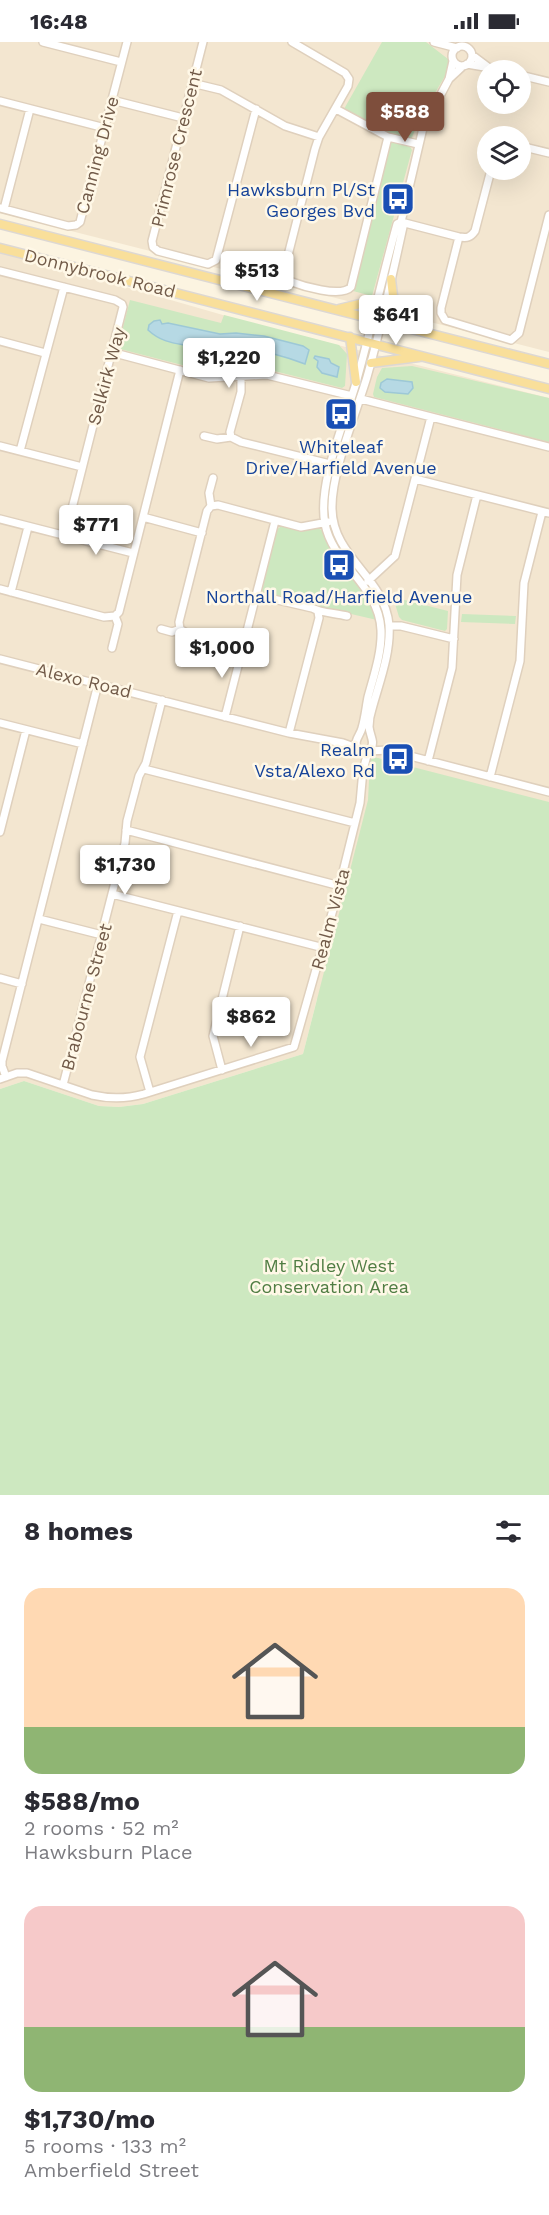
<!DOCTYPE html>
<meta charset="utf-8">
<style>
body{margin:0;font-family:"Work Sans",sans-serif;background:#f7f7f7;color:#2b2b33;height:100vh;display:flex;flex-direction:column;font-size:22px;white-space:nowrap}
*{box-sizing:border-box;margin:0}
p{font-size:20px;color:#7c7c81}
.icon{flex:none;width:33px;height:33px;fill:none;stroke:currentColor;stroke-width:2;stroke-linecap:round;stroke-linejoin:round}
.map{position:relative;height:1453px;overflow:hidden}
.details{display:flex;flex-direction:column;background:#fff;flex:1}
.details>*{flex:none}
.tools{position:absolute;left:477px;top:18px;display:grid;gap:12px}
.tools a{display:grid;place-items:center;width:54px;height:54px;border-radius:50%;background:#fff;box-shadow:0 6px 24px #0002;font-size:30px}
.price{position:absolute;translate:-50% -51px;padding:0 14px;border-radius:6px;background:#fff;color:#222;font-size:20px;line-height:39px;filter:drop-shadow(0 2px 3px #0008)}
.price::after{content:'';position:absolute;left:50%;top:36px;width:18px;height:14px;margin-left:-9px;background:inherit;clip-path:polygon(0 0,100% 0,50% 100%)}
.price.current{background:#7e4e3c;color:#fff}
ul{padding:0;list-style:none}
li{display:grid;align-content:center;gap:12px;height:318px;padding:0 24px}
li span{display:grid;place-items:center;height:186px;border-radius:18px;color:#555}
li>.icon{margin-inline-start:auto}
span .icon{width:108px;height:108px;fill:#fffc;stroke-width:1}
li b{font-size:26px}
h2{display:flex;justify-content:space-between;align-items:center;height:72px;padding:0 24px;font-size:26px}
.status{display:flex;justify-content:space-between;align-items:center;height:42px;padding:0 30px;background:#fff;direction:ltr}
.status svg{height:16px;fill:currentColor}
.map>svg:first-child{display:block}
</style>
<div class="status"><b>16:48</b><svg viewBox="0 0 49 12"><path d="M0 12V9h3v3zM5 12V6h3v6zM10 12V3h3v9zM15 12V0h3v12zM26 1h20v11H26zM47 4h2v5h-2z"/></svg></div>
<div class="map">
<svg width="549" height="1453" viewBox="0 0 549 1453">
<rect width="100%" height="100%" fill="#fcf4e1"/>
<path fill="#f3e6d0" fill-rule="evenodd" d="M0,0H549V310L0,171ZM488,28H520V62H488ZM488,94H520V128H488Z
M0,209L258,283L549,356V890L317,957L303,1012L143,1062L119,1065L99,1064L24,1039L0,1047Z"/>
<path fill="#cde8c0" d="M382,0H426L448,17L450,21L448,29L419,78L411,98L386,92L344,67Z
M393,99L409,103L412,108L372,254L353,249L388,103Z
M130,258L221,281L224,273L339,303L347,312L345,344L342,346L262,326L209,330L120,307L118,304Z
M412,324L549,356V400L374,355L373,352L377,335L382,326Z
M283,483L300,488L316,486L322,488L337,518L367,553L377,578L269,553L262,549L276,488Z
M393,555L448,569L447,587L445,589L402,578L399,575Z
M462,572L516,574L515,582L461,580Z
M374,715L549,760V1453H0V1047L24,1039L99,1064L119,1065L143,1062L303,1012L368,758L370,718Z"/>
<path fill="#b6d9e4" stroke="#9dc8d6" stroke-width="1.5" d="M154,279L160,278L162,282L168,281L220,292L236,291L264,294L303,304L309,308L305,322C287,315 259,307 240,306C225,305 212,307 197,305L195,309L189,307V304C173,301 161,300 148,288L149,283Z
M315,314L329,317L331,321L339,325L337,335L322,331L317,325L318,319L314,316Z
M387,337L412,340L413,346L408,352L385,350L380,346L381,341Z"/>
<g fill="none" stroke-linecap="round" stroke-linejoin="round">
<g stroke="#dfd0bd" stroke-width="10">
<path id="minor" d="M43,0L121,20
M203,0L152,199L153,205L158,209L208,222L216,218L256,67
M292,0L345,31L349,37L348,44L319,95L315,107L284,229V233L289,239C302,244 341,256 351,245L388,95
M434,0L457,6
M452 14a10 10 0 1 1 20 0a10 10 0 1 1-20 0Z
M472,13L488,25
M467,22L502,28
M520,33L549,40
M449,37L463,24
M192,41L221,48L285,84L319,95
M112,58L183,76
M0,59L105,86
M336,67L388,95L418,102
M520,104L549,111
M0,166L68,184L76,183L80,180L127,0
M4,167L30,67
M401,180L403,185C392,235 381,286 367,335C356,372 331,430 332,467C333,516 385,535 389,583C391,611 379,641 372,667C370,673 369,679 369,685C370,694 375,699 371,707L364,710L357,706C354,697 360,694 362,686C365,676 366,665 368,655C374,633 382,610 381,588C379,543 333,523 325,482C317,442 345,379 356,341C371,288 382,235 397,182L401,180L423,86L449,37L453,19
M401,180L459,195C467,196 470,196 475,189L491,128
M459,195L441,266V271L445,278L511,298L519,291L549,173
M0,229L115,258L122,262L123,265L65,494
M0,299L45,311
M111,310L209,336L267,333L352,354
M361,357L549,405
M204,394L217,397L231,395L241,400L334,423
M231,395L230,390L241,350V333
M0,404L82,425
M20,409L64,245
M415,437L549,471
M211,464L218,463L301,485L328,480
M143,475L202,491
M0,477L133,511
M368,539L395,514L431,375
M0,547L104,575L115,574
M11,550L28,485
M256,553L312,566C321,571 336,571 347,574
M389,584H401L454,597
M161,587L172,590L180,587L186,591L243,605
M180,587L179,580L207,469L211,464L209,451L213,436
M112,606L118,582L115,574L119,570L180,328
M0,617L289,691L343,701L357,706
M225,675L275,479
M0,681L83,702
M289,691L319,576L318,570
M370,709L387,708L549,750
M428,719L452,626L457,533L477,453
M144,727L355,781
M490,735L520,619L524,541L542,470
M126,788L340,844
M0,790L26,688
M112,852L324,906
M39,877L102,893
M0,936L22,942
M222,1028L213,994L240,884
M6,1035L2,1024V1019L98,642
M0,1037L17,1031H27L92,1053C110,1057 126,1057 144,1052L294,1005L338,850L360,761L363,728L368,710
M63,1043L125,801L127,779L139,734L146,721L162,658
M150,1050L140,1015L178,869"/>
</g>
<g stroke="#ddd8d3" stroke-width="11">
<path id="major" d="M0,182L549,322
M0,206L549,347
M391,237L395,270L399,283
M339,267L376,258
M350,295L356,340
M371,321L419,315"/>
</g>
<use href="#minor" stroke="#fff" stroke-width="7"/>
<use href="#major" stroke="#f9df9a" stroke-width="8"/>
</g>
<defs>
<g id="bus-square" transform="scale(1.725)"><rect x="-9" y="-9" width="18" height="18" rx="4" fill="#1a4fb4" stroke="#fff8e7"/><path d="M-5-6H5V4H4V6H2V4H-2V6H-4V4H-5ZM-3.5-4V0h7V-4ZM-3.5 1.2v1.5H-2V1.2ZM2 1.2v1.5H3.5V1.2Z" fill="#fff"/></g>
</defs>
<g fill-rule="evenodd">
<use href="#bus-square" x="398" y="157"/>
<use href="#bus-square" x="341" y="372"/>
<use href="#bus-square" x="339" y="523"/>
<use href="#bus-square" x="398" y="717"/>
</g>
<g text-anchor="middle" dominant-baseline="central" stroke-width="5" stroke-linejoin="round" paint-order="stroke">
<g font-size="18" fill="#725b49" stroke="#fff8e7">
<text transform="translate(176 106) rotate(-76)">Primrose Crescent</text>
<text transform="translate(97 113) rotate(-75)">Canning Drive</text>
<text transform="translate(100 231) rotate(14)">Donnybrook Road</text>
<text transform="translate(106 334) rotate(-75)">Selkirk Way</text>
<text transform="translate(84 638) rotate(14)">Alexo Road</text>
<text transform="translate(330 877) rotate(-75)">Realm Vista</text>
<text transform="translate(86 955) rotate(-75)">Brabourne Street</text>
</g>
<g font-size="18" fill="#164399" stroke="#fff8e7" text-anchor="end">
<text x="375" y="147">Hawksburn Pl/St<tspan x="375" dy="21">Georges Bvd</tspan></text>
<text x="341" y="404" text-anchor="middle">Whiteleaf<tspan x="341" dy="21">Drive/Harfield Avenue</tspan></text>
<text x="339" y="554" text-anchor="middle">Northall Road/Harfield Avenue</text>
<text x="375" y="707">Realm<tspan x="375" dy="21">Vsta/Alexo Rd</tspan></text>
</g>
<g font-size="18" fill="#507d43" stroke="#fff8e7">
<text x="329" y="1223">Mt Ridley West<tspan x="329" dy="21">Conservation Area</tspan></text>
</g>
</g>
</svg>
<div class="tools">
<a><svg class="icon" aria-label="locate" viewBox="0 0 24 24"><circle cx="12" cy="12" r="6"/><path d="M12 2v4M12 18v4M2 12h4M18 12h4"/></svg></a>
<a><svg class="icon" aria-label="layers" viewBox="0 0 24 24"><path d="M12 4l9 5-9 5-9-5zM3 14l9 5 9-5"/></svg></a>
</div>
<b class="price current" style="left:405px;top:101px">$588</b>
<b class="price" style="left:257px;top:260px">$513</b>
<b class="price" style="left:396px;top:304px">$641</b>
<b class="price" style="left:229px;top:347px">$1,220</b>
<b class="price" style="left:96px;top:514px">$771</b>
<b class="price" style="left:222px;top:637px">$1,000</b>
<b class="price" style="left:125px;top:854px">$1,730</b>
<b class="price" style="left:251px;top:1006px">$862</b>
</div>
<section class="details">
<h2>8 homes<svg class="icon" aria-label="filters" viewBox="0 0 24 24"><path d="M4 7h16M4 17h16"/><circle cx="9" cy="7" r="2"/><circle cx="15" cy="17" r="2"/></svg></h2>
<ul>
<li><span style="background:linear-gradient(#ffd9b3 75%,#8fb573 0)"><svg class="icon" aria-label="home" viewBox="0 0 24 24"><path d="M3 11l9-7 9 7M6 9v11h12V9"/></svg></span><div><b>$588/mo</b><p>2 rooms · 52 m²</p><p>Hawksburn Place</p></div></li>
<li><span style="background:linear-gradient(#f6c9c9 65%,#8fb573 0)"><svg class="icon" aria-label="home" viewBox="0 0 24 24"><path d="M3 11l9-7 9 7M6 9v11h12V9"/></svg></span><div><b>$1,730/mo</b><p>5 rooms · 133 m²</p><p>Amberfield Street</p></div></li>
</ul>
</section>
